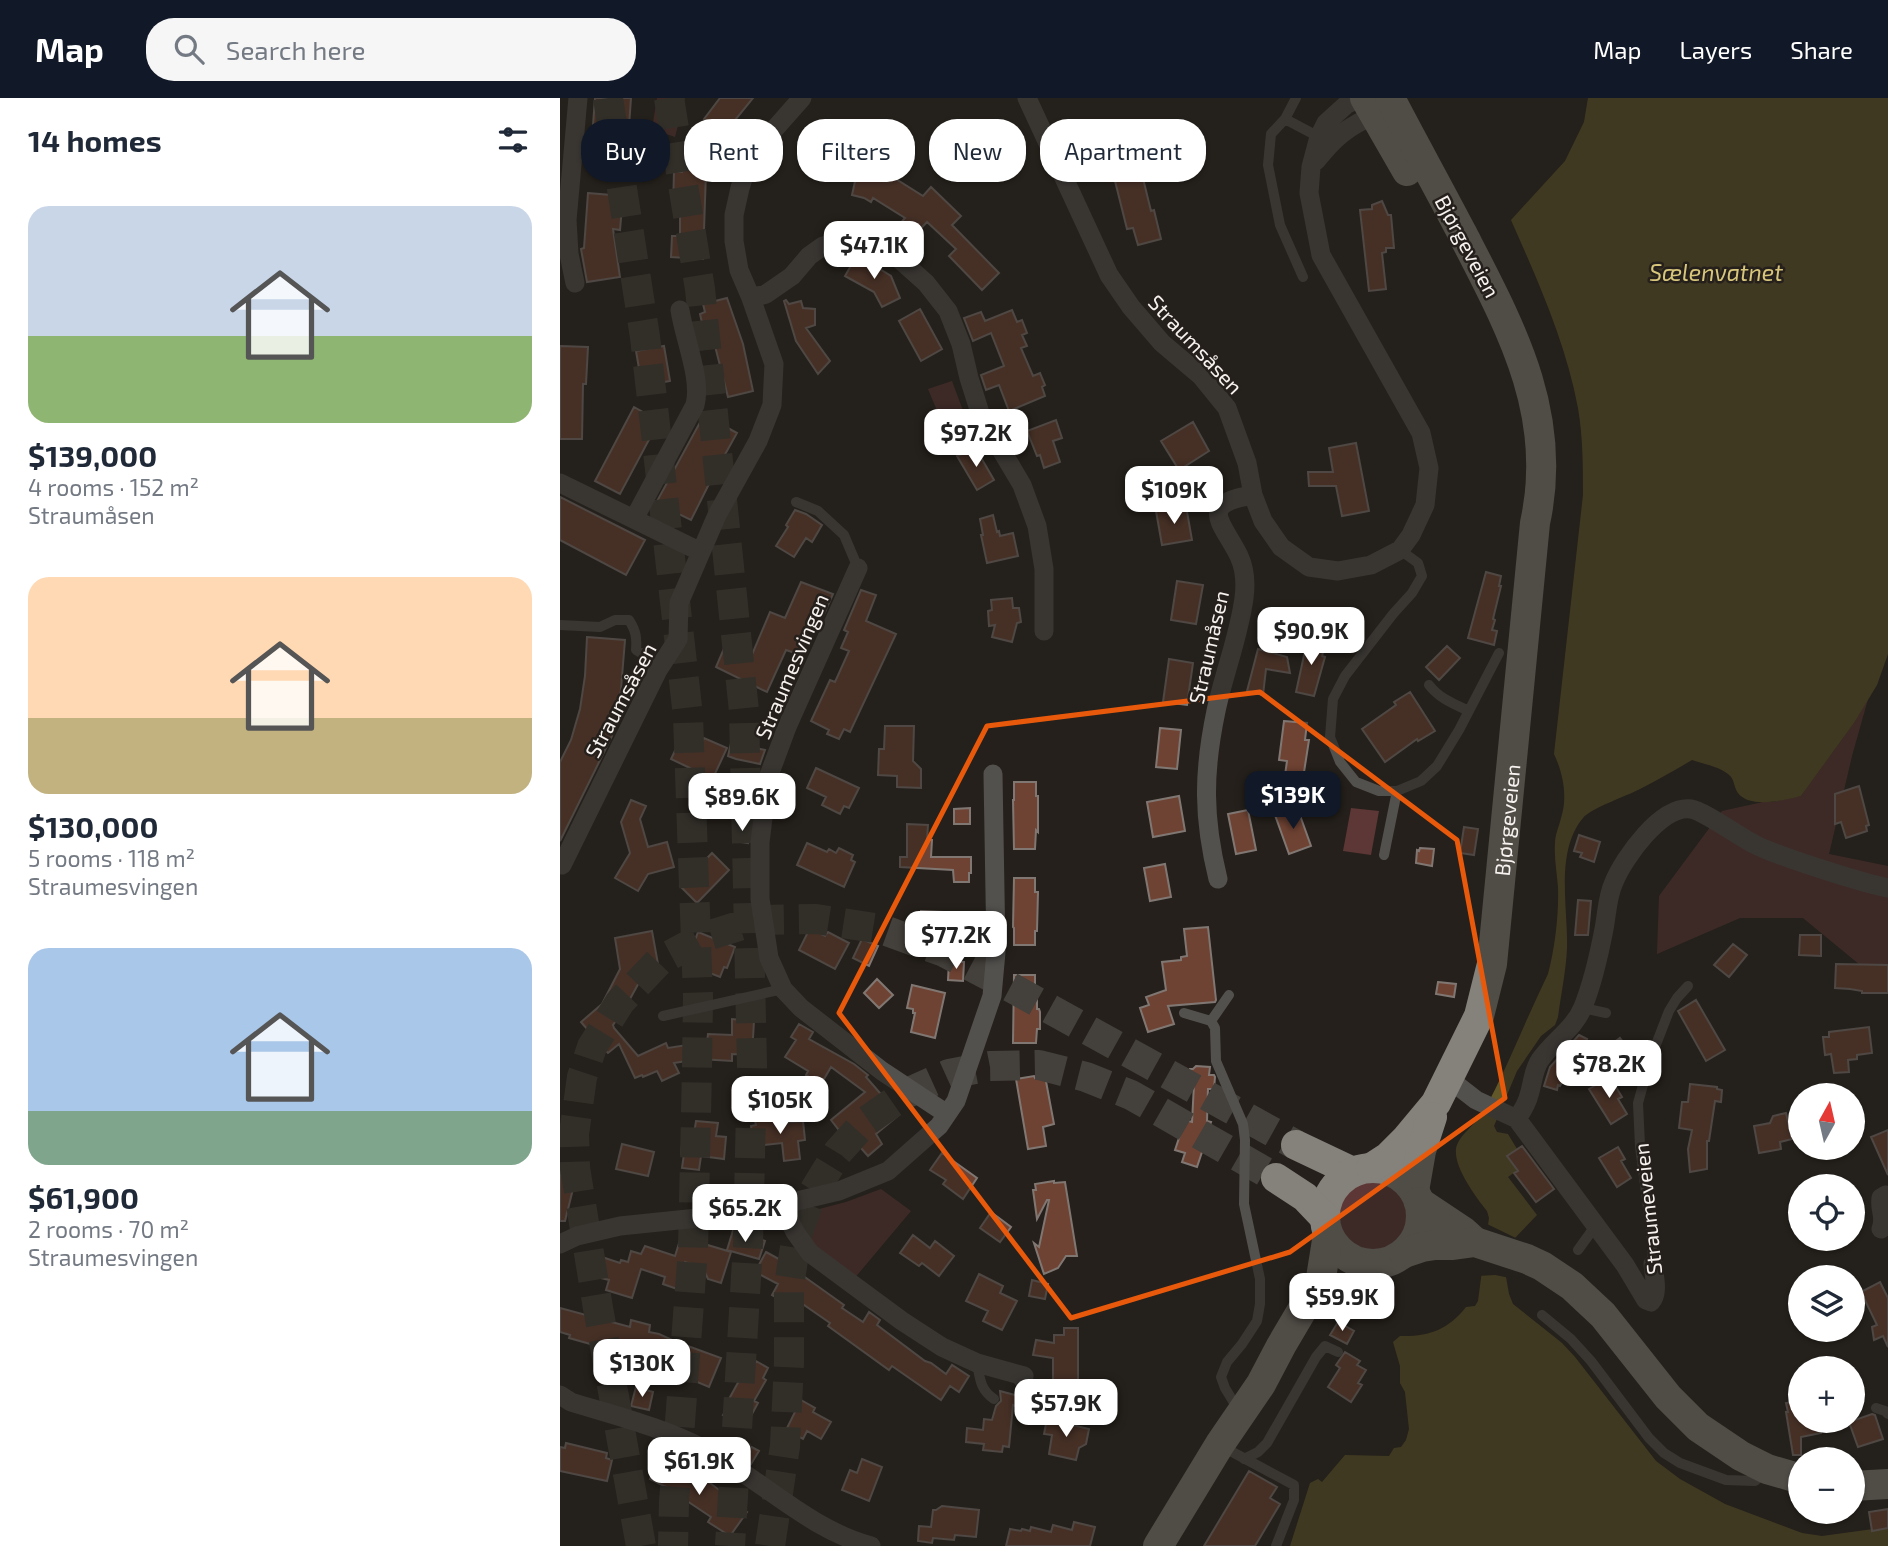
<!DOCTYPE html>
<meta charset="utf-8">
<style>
body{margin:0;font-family:"Exo 2",sans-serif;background:#f6f6f7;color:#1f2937;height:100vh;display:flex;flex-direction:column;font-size:26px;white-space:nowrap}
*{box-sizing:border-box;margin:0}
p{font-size:23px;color:#747a83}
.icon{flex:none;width:38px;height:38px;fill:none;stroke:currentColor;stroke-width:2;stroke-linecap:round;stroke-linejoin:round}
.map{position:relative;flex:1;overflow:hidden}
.drawer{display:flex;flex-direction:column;background:#fff;width:560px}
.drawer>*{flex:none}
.banner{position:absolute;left:21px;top:21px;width:665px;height:63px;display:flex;gap:14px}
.needle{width:46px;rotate:8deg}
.controls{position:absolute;left:1228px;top:985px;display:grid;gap:14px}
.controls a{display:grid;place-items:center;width:77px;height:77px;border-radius:50%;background:#fff;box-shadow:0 2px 5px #0004;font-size:35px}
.price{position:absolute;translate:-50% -60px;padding:0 16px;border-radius:14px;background:#fff;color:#222;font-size:23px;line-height:46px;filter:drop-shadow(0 2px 4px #0008)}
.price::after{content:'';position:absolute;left:50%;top:42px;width:21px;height:16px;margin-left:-10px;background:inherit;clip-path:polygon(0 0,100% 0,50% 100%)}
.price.on{background:#111827;color:#fff}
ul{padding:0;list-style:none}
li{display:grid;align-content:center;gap:14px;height:371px;padding:0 28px}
li span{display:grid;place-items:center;height:217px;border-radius:21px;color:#555}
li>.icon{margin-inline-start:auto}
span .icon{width:126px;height:126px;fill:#fffc;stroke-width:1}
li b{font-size:30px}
h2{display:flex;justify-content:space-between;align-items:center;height:84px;padding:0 28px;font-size:30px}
.chip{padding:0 24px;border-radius:28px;background:#fff;box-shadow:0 2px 5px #0004;font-size:24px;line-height:63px}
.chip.on{background:#111827;color:#fff}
header{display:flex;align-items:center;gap:42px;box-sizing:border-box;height:98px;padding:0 35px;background:#111827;color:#fff}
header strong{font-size:33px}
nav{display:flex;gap:38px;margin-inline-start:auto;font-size:24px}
.search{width:490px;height:63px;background:#f6f6f7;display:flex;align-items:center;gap:18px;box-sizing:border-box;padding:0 24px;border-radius:28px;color:#747a83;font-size:26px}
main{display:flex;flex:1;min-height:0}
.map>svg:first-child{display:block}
</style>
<header>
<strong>Map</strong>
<div class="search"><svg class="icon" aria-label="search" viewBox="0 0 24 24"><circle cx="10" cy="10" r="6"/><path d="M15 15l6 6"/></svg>Search here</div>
<nav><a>Map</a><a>Layers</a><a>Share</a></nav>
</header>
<main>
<section class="drawer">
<h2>14 homes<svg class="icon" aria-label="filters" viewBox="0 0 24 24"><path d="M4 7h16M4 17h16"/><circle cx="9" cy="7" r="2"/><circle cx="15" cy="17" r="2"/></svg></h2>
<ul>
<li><span style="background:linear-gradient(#c9d6e8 60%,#8fb573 0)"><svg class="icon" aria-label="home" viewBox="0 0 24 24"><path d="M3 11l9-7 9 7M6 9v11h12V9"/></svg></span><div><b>$139,000</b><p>4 rooms · 152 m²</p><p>Straumåsen</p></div></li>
<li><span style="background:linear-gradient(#ffd9b3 65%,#c2b280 0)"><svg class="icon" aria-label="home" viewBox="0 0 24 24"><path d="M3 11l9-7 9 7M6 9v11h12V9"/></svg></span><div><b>$130,000</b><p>5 rooms · 118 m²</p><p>Straumesvingen</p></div></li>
<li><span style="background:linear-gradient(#a9c7e8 75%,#7fa58c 0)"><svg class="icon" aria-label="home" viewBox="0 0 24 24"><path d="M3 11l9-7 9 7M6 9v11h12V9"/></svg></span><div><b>$61,900</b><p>2 rooms · 70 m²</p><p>Straumesvingen</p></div></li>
</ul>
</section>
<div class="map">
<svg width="1328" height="1448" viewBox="0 0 1328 1448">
<rect width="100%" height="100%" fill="#25201b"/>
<path fill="#5c3736" d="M97,0H125L115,39L92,31Z
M392,283L405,318L383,327L368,291Z
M1308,601L1292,658L1269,756L1328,768V896L1311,876L1243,820H1180L1097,856L1099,798L1162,713L1203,704H1212L1241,698L1294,625Z
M791,710L819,713L811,757L783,753Z
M779 1118a34 34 0 1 1 68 0a34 34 0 1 1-68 0Z
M321,1091L351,1113L293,1182L259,1158L236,1125L240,1116L286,1104Z"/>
<path fill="#625728" d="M1028,0H1328V556L1317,587L1294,625L1241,698C1225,702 1190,711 1178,695C1173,688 1175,681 1168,676C1158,668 1143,666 1132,662C1115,672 1098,682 1080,691C1067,698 1031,710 1023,720C995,753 1008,810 1007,850C1006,873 1001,896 998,919L995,927L981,938L957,973L934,1028L937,1034L948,1036L966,1066L948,1079L977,1117L955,1140L946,1179L949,1196L953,1206L1002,1245L1015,1259L1096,1363L1120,1381L1165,1406L1242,1435L1262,1438L1328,1429V1448H730L750,1385L758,1381L762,1384L785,1357L829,1358L834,1350L841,1349L846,1342L849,1331L845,1294L840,1285V1268L833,1244L840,1238C868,1239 888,1232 906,1209L915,1208L918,1203L929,1120L927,1113C916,1099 894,1070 896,1051C898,1037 917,1026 924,1013C948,968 966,921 988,876C995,850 999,816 998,789C997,775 994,760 995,746C995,736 999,729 1001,720C1008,699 1003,675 994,656L1023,397C1023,368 1023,339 1018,310C1006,245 978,183 951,122L1005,63L1024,24Z"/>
<path fill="#25201b" d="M925,1125L956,1140L950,1180L935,1177L918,1178Z"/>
<path fill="#6f4333" stroke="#807773" stroke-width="2" d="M35,0H71L67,57L31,54Z
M160,0H193L163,37V32L161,26L156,25L151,27L144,21Z
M130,54L136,74H146L143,161L111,159L112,138H120V111H113L114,73L122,74Z
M577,56L591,113L594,112L601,141L578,147L573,130L567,131L550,63Z
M299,65L328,83L331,78L363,98L371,89L401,118L392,127L439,175L422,192L389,158L396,151L367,124L346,146L333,134L345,120L313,100L311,104L304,100L292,97Z
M28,95L63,98L60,132L53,131L60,179L27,184L21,151L24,150Z
M822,103L828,117H831L834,150H826V154L822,155L826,191L809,193L800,112L812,111V107Z
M297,157L331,178L340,200L322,209L314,194L285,178Z
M167,200L183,246L193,293L168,299L154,244L148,246L146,242L140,216L145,214L143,206Z
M226,202L229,206L241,203L243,210L255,211V227L246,230L270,263L258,276L236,243L224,203Z
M360,211L382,251L361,263L339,223Z
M452,212L457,224L462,222L467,235L462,237L467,248L461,250L473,278L480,275L485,287L482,289L485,298L449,313L439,287L426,292L421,277L444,268L431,235L413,243L404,220L421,214L425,223Z
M0,248L28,249L26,286H23L22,341H0Z
M104,248L110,283L82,288L76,253Z
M74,309L99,323L60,396L35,383Z
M144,317L177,335L153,378L131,422L96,405Z
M496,322L502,340L493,343L500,364L484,370L480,357L477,358L467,333Z
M633,324L649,353L619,372L601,343Z
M796,345L809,413L782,418L776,388H749L748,374H773L769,350Z
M416,351L434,382L417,392L397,358Z
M0,399L85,442L66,477L0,442Z
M626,408L632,442L602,447L596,413Z
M235,412L246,416L262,427L252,444L246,440L234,459L216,448L228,429L226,427Z
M433,417L437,434L439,433L440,438L453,435L458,458L427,465L421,437H423L420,421Z
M926,474L941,478L939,488H941L933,521L935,522L932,532L937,533L934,547L908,540Z
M617,483L643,487L636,526L611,522Z
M241,484L273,496L264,516L257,512L238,556L226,552L207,594L156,569L165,548L191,559L210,514L225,520Z
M301,492L316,497L306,523L336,536L290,634L284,631L279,641L267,636L269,632L251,623L270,582L275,584L289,553L281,550L288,534L284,532Z
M452,500L453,510H459L461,524L457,525L452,544L432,539L435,527L429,528L428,513L432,512L431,502Z
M719,515L722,529L704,532L702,518Z
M27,539L65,542L61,591L58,618L52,638L0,743V664L11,642L20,611L25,578Z
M748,539L766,544L762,558L765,559L754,598L736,594Z
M887,548L900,560L879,582L866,569Z
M698,551L727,559L730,575L706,571L703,597L687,593Z
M609,561L633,565L627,607L603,604Z
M850,594L875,633L858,643L857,641L825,664L802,631L836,607L834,604Z
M724,623L747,625L745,642H749L742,687L724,684L727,663L719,662Z
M325,628H354L353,663L361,671V690L337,689V678L318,677L319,651H324Z
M600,630L621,632L617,671L596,669Z
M121,640L140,649L144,640L167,650L153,680L143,676L136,691L123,684L130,670L111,661Z
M171,645L205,652L200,666L176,661L168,658Z
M256,670L299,690L289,710L284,708L280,716L262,707L266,699L247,690Z
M454,684H476V698H478V734L476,732L475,751H454L453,702H454Z
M1299,688L1309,727L1306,728L1307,733L1286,740L1281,724L1275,726V696Z
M619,698L625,733L593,739L587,704Z
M71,702L86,708L80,721L88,749L107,744L114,769L88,776L78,793L55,780L70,755L61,724Z
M737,709L751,748L729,756L715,717Z
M410,710V726H394V711Z
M688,712L696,752L676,756L668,716Z
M177,724L190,726L188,745L174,743Z
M347,726L368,727L367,742H372L371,759H411V775H409V784H394L393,772L340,769V759H347Z
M904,729L918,731L914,757L900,755Z
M1019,737L1040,744L1034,764L1020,759L1022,755L1014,753Z
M247,745L267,754L269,751L276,755L279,750L293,757L291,762L295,764L284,789L237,767Z
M860,750L874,751L872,768L856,765L857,752L859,753Z
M152,755L169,772L137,805L120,788Z
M605,766L611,799L590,803L584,770Z
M454,780H475V794H478L477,833H475V847H454V830L453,829Z
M1018,802L1031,803L1028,837H1015Z
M361,813L383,814L381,853L352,851L354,827H361Z
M648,829L656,902L655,904L608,908L614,926L588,934L580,910L589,907L586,899L606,892L602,864L621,862V859L627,858L624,831Z
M250,830L265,838L268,834L289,845L275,871L239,852Z
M92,833L100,877L81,881L65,910L53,927L54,930L78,958L106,945L108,950L147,944L148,936L172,937V921L194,923L192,957L172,956V963L139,961L114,965L119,975L102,983L97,973L83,979L82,977L75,980L59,946L48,955L46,953L38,960L26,946L34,939L21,924L42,906L60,871L55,840Z
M138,834L175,849L167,870L164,869L160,879L142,872L146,862L130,856Z
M1240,837H1261V858L1239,857Z
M302,841L318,848L309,868L293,860Z
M1173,846L1187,857L1169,879L1154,867Z
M389,863L404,864L403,883L388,882Z
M1276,866L1328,867V895H1302V893L1290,891L1275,890Z
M454,877H475V891H477V911H479L480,914V931H477L476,945H453Z
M317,881L333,897L319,910L304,895Z
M878,884L896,886L894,899L876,896Z
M352,887L385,895L375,940L351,934L355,915H353V911L347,910Z
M1136,902L1165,952L1146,963L1118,913Z
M239,926L253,934L249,941L294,966L308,977L306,979L339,1017L316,1036L322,1046L308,1058L286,1033L282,1036L271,1022L305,994L271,969L261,986L246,977L248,973L225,959L236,942L231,939Z
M1309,929L1312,955L1297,957V961L1288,962L1289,974L1274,975L1271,956L1265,957L1263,939H1269V934Z
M1019,937L1027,941L1000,988L998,987L997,992L984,988L990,969Z
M1060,940L1071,954L1055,965L1045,951Z
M636,968L650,969L649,977H654L655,979L654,991H648L647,1023L651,1024L649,1030H650L637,1069L622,1064L625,1055L615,1052L625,1022L632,1024L634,986L629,985L630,971H633Z
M474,978L475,980L485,978L494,1026L483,1029L486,1048L468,1051L456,981Z
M1050,979L1062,999L1058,1001L1067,1016L1051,1026L1029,991Z
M1130,986L1157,989V991L1162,992L1161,1004L1155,1003L1149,1043H1147V1071L1130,1074L1128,1051L1132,1032L1119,1030L1122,1004H1128Z
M1226,1015L1232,1041L1220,1044L1221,1051L1199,1055L1194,1028L1210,1025L1213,1018Z
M220,1020V1025L243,1023L245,1042L238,1043L240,1061L224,1063L222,1045L194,1048L191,1028L196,1027L195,1023Z
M136,1023L158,1025L156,1038L166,1039L164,1061L141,1058L139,1072L122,1070L124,1056H121L123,1035L134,1036Z
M1328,1032V1077L1311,1039Z
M62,1046L94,1054L88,1078L56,1071Z
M962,1048L994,1091L976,1104L954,1075L958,1073L947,1058Z
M1058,1049L1065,1061L1061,1063L1071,1080L1057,1089L1039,1060Z
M382,1055L417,1080L403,1101L383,1086L386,1082L370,1072Z
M0,1070L16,1079L5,1123H0Z
M494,1083V1085L505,1084L517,1158H506L498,1170L484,1176L474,1145L479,1149L489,1102H487L477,1121L473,1092H476L475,1086Z
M431,1114L451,1129L440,1144L420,1130Z
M174,1129L191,1134L190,1138L205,1143L199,1161L167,1152Z
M353,1137L370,1150L375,1143L394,1158L379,1178L362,1165L359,1168L340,1155Z
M121,1139L171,1154L161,1185L148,1181L143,1170L125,1164L117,1191L103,1186L105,1179L81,1171L72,1200L46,1192L49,1182L33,1178L39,1158L60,1165L61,1162L68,1164L71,1153L81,1156L85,1148L115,1158Z
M206,1154L230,1167L228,1170L242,1177L284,1207L282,1210L303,1224L309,1214L320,1222L317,1227L365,1263L371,1265L386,1276L392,1267L409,1278L399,1294L390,1288L381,1302L332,1268L329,1272L268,1228L270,1225L231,1198L227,1205L212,1197L218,1186L195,1174Z
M419,1176L443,1188L440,1195L457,1203L442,1232L423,1223L428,1213L406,1203Z
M472,1182L488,1186L485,1201L469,1198Z
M1320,1184L1328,1200V1249L1323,1238L1314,1242L1312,1229L1317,1227L1301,1194Z
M0,1210L70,1229L71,1222L90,1227L89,1234L99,1236L125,1248V1247L161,1260L149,1289L130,1281L134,1271L96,1255L92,1273L70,1267L73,1258L9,1240L10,1237L0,1234Z
M778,1224L794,1233L787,1246L770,1237Z
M504,1230H518V1288H493V1260L473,1257L476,1242L494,1245V1237H504Z
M785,1254L800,1263L797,1267L806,1272L798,1285L802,1287L791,1304L768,1289L780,1270L776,1267Z
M196,1263L208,1270L203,1280L206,1282L194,1303L198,1305L185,1329L163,1317L172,1302L169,1301L186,1270L190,1273Z
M76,1289L93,1294L89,1312L71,1308Z
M440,1293L462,1299L468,1305H471L476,1303L480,1296L494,1309L483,1320L453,1307L449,1349L443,1348L442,1354L423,1352L424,1346L406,1344L407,1330L423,1332L424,1321L432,1322L436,1308L441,1303Z
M241,1302L255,1310L253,1314L271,1324L261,1341L247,1333L243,1341L226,1332Z
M1241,1303V1323H1259L1261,1335L1241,1339V1357H1233L1226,1314H1228L1226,1305Z
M1312,1316L1315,1317L1323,1341L1298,1349L1289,1324Z
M487,1321L529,1331L526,1346L519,1350L516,1362L489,1356L492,1337L484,1336Z
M182,1344L199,1353L191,1366L176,1355Z
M6,1345L47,1355L46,1360L52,1362L47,1383L0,1373V1349L5,1350Z
M302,1361L322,1369L309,1403L282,1392L290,1372L297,1375Z
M99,1362L150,1385L182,1409L181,1410L187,1414L170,1438L148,1424L151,1419L124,1401L121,1408L104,1400L108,1390L90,1381Z
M689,1373L717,1389L710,1400L720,1406L695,1448H644Z
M382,1408L419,1412L416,1439L395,1437L394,1442L373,1440L372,1445L358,1443L359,1428L371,1429L373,1412H376Z
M1328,1411V1430L1312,1433L1309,1414Z
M514,1424L535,1429L530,1448H446L450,1431L461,1433L462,1431L470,1433L471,1429L491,1434L493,1427L512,1432Z"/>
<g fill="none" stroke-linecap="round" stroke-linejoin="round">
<path stroke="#44403b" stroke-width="30" stroke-dasharray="30 15" stroke-linecap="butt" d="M48,0L85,239L128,618L138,899L137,971L133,1151L114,1404L113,1448
M109,0L140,191L184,613L192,968L188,1146L170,1448
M81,1448L38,1210L15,1070L14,1036L22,979L32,949L60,904L99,863L144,839L198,822L256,821L321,831L384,854L454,891L736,1047
M210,1448L225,1348L229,1264V1187L237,1137L251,1098L278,1054L305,1024L345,996L389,976L430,968L479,967L526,979L571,997L716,1080"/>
<path stroke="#53514e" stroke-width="10" d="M736,0L725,21L761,40
M725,21L711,36L708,67L720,127L743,179
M156,32L147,46L187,68
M236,404L258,413L284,437L298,470
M840,452L858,465L862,478L852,495L833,516L785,578L773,601L770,639L780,664L796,684L819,693H837L861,683L877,668L899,632L939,555
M0,527L40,529L55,522H69C76,533 77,540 76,552L101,567
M869,587C880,601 894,606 909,613
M824,757L837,693
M1023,910L1046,915
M624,915L651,923L655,930L656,963L683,1026L685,1042L684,1106L700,1181V1206L697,1223L682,1246L667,1264L661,1279L665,1290L679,1313
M103,918L223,891
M651,923L669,897
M1018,1152L1036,1127
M1093,1166L1091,1133L1080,1048L1078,1005L1090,962L1109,913L1117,900L1128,888
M982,1217L1011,1241L1031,1263L1089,1340L1104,1355L1120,1365L1166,1382L1195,1383L1204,1374
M417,1265C420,1280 420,1292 434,1301
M454,1277L471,1298
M1316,1310L1325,1313L1328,1316
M663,1349L734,1387V1402L716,1448
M684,1361L698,1354L707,1345L756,1259L765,1248L778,1254"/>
<path stroke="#53514e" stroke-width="19" d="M467,0L549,177L571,209L602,245L641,278L667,310L687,365L693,397L703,423L721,449L749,469L778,473L811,467L840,452L851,437L865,407L869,370L861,335L761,157L749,95L751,69L759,39L766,25L787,6L800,0
M756,63C774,40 788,28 815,17L819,9
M15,185L9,156L7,122L18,0
M191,200L206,196L232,178L249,158L263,148L287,141L312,145L338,160L366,185L388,213L401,246L409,280L421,318L462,387L477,428L484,471V533
M0,385L141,454
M74,421L135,307C142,281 124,240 120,212
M298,470L227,629L208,680L200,744V801L209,860L223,891L241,910L322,973L387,1016
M2,767L98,572L118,541L119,505L157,417L198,343L212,307L214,266L191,200L179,172L174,143V117L180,90L187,68L196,52L242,0
M658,781C643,720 643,675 656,613C664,575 679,538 684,500C686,485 685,471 679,458C663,425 636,406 693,397
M889,981L916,1002L957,1021L1065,1167L1086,1202L1091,1204C1099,1195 1094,1178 1093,1166
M957,1021C962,1013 967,1006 969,997C973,985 973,972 980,962C994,942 1014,931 1023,909C1033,884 1039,857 1044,831C1047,816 1047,799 1054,784C1064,760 1101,707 1131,711C1144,713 1181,740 1196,747C1212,755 1229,760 1246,766C1273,775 1300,784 1328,790
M222,1108L235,1134L250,1155L342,1223L382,1249L417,1265L464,1278
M1321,1131C1326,1118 1319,1113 1321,1100L1326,1097L1328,1098
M0,1146L17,1138L60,1128L186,1115L279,1093L328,1073L379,1028L396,1003L432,898L436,854L433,676
M0,1297L11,1304C56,1318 102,1329 144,1351C200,1380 248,1431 311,1448"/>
<g stroke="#85817b" stroke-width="30">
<path d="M805,0L847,73"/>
<path d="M736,1047L793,1074"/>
<circle cx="813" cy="1118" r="48"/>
<path id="s1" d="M811,1070L828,1059L846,1041L876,1005L919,918L932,866L975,425C999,317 951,230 903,137C879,91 854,46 830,0"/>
<path d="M716,1080L745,1099L764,1119"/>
<path d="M854,1093L861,1053L872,1019"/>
<path d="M859,1104L904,1134L915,1144"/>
<path d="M844,1155L862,1149L875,1147H893L915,1144L967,1161L982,1168L1012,1188L1043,1217L1108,1299L1138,1329L1181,1358L1207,1371L1241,1381"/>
<path d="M1293,1388L1328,1386"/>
<path d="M598,1448L660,1346L701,1286L721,1248L761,1180L768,1136"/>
</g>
</g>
<path d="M0 0H1328V1448H0ZM700,594L897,742L945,1000L730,1154L511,1220L279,915L427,628Z" fill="#25201b" fill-opacity=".55" fill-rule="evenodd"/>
<path fill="none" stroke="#e8590c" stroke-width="5" stroke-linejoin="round" d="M700,594L897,742L945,1000L730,1154L511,1220L279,915L427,628Z"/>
<g text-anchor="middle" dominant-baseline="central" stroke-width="5" stroke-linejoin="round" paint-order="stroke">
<g font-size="21" fill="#f7f2ef" stroke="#25201b">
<text transform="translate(908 148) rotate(62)">Bjørgeveien</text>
<text transform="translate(636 246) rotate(47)">Straumsåsen</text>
<text transform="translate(648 549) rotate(-77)">Straumåsen</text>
<text transform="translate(231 568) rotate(-67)">Straumesvingen</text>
<text transform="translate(60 602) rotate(-62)">Straumsåsen</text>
<text stroke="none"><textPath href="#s1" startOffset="388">Bjørgeveien</textPath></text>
<text transform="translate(1087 1111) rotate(-96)">Straumeveien</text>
</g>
<g font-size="23" font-style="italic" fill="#d8c67b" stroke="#25201b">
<text x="1156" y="174">Sælenvatnet</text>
</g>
</g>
</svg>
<div class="controls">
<a><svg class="needle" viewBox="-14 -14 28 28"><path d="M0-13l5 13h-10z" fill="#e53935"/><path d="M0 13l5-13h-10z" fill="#747a83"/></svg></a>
<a><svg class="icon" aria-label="locate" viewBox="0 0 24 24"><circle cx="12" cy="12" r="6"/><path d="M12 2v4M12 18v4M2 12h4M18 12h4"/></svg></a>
<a><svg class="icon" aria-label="layers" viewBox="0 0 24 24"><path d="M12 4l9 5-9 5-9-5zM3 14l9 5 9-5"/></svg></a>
<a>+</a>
<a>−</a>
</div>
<b class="price" style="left:314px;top:183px">$47.1K</b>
<b class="price" style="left:416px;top:371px">$97.2K</b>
<b class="price" style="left:614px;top:428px">$109K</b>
<b class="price" style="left:751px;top:569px">$90.9K</b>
<b class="price on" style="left:733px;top:733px">$139K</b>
<b class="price" style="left:182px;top:735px">$89.6K</b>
<b class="price" style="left:396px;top:873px">$77.2K</b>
<b class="price" style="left:1049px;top:1002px">$78.2K</b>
<b class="price" style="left:220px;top:1038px">$105K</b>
<b class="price" style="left:185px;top:1146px">$65.2K</b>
<b class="price" style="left:782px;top:1235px">$59.9K</b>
<b class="price" style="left:82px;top:1301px">$130K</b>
<b class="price" style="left:506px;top:1341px">$57.9K</b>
<b class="price" style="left:139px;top:1399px">$61.9K</b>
<div class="banner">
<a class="chip on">Buy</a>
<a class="chip">Rent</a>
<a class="chip">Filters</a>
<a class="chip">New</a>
<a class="chip">Apartment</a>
</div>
</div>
</main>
